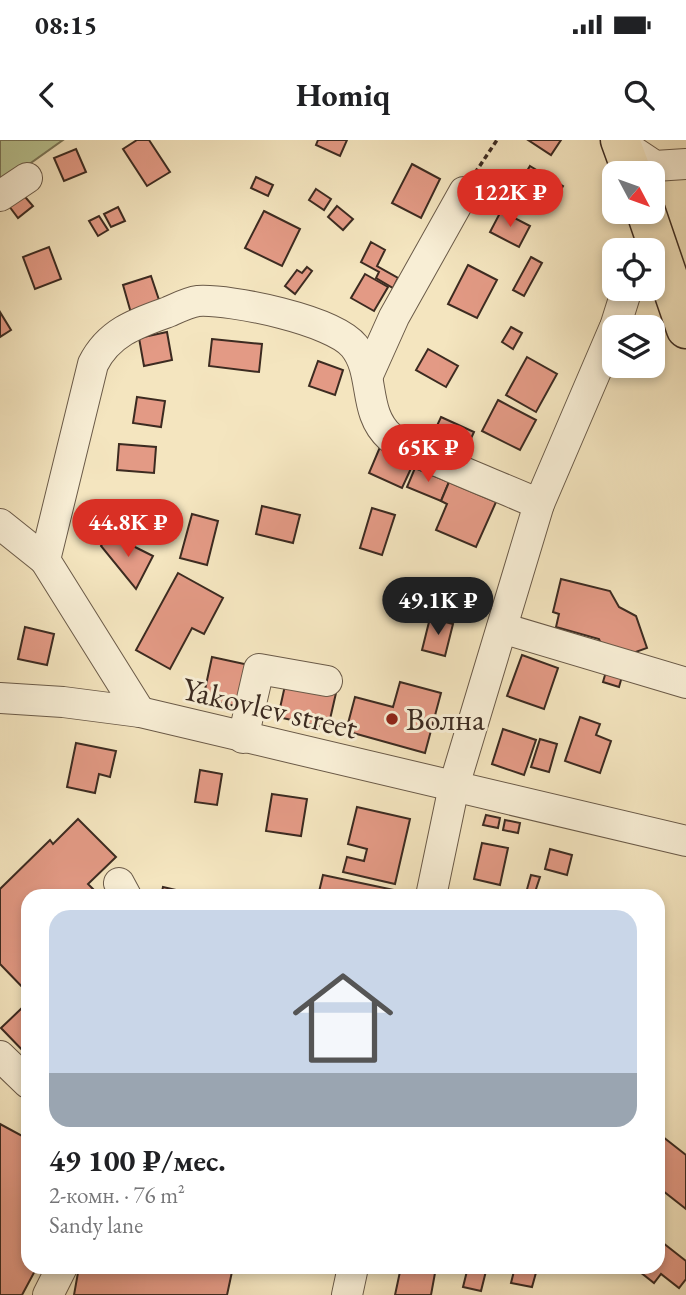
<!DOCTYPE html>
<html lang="ru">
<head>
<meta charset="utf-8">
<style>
	body { margin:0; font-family:"EB Garamond",serif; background:#f2f2f2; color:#202124; height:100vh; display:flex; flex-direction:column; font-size:26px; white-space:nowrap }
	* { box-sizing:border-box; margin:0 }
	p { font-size:23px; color:#757577 }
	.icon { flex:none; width:38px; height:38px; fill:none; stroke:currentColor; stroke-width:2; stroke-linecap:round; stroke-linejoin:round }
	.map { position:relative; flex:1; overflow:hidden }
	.side { position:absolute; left:21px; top:749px; width:644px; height:385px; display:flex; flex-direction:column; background:#fff; border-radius:21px; box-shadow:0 4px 10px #0003 }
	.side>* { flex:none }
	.needle { width:46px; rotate:131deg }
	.fabs { position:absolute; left:602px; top:21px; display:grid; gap:14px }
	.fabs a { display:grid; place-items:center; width:63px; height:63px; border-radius:14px; background:#fff; box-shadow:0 4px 10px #0003; font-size:35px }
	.price { position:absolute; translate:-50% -60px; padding:0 16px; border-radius:24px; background:#d93025; color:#fff; font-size:23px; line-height:46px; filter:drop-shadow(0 2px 4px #0008) }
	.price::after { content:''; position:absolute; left:50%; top:42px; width:21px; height:16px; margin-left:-10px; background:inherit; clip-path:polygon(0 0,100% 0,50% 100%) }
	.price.on { background:#222; color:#fff }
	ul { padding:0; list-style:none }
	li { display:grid; align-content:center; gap:14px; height:371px; padding:0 28px }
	li span { display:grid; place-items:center; height:217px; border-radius:21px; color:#555 }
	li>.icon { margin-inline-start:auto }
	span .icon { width:126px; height:126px; fill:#fffc; stroke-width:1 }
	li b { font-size:30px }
	.status { display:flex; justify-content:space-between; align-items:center; height:49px; padding:0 35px; background:#fff; direction:ltr }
	.status svg { height:19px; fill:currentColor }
	header { display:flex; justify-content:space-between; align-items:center; height:91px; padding:0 28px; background:#fff; font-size:32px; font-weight:700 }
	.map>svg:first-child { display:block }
	.green { fill:#bac593; stroke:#7b785a; stroke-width:2 }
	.building { fill:#e39a85; stroke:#3c2b21; stroke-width:2 }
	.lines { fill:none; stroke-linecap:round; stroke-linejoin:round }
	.minor-casing { stroke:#6a5a48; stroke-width:32 }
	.major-casing { stroke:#3c2b21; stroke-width:41 }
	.path { stroke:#3c2b21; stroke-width:3.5; stroke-dasharray:5 3.5; stroke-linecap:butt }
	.minor { stroke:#f8eed5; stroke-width:30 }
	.major { stroke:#f4e5bf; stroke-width:38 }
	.poi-dot { fill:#8f2418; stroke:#f8eed5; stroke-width:2.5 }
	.labels { text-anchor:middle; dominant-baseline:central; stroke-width:6; stroke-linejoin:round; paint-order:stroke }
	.street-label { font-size:32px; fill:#3c2b21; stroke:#f8eed5 }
	.poi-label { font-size:32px; fill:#3c2b21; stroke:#f8eed5; text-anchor:start }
</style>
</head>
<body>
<div class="status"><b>08:15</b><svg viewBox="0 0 49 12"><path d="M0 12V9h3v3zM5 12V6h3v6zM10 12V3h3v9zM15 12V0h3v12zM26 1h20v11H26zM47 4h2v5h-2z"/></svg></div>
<header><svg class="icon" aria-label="back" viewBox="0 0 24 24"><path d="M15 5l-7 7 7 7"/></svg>Homiq<svg class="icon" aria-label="search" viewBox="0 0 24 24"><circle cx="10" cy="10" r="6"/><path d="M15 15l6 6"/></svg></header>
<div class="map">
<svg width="686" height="1155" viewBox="0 0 686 1155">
	<rect width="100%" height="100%" fill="#f4e5bf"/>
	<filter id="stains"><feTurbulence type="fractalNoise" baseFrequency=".00286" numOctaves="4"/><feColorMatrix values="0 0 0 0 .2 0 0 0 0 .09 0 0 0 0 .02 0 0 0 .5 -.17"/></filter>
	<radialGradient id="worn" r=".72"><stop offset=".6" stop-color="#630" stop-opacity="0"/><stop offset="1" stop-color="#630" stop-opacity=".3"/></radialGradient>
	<polygon class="green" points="0,0 63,0 0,45"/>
	<g class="building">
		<polygon points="137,0 149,0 170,32 147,46 123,9"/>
		<polygon points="318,0 347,0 340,16 316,5"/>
		<polygon points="528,0 561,0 551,15"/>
		<polygon points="76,9 86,32 64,41 54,18"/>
		<polygon points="412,24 440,39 421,78 392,63"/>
		<polygon points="530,26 563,46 554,61 521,41"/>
		<polygon points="256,37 273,45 268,56 251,48"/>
		<polygon points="316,49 331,59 324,70 309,60"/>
		<polygon points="20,51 33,66 18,78 6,62"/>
		<polygon points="337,66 353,79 343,90 328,77"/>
		<polygon points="118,67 125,81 111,87 104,74"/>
		<polygon points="264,71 300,89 282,126 245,108"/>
		<polygon points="501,71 530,86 519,107 490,92"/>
		<polygon points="99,76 108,90 98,96 89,81"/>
		<polygon points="371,102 385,110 377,126 398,138 393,148 376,138 379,132 361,122"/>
		<polygon points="49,107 61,139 35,149 23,117"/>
		<polygon points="531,117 542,123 524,156 513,150"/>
		<polygon points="468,125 497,140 477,178 448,164"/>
		<polygon points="307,127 312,131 295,154 285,146 297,130 302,133"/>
		<polygon points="365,134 388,147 374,171 351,158"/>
		<polygon points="151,136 160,163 131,173 123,145"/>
		<polygon points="0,172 11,190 0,197"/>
		<polygon points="511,187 522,193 513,209 502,202"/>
		<polygon points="167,192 172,220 144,226 139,198"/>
		<polygon points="212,199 262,204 259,232 209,226"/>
		<polygon points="428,209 458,226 446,247 416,230"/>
		<polygon points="527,217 557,234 536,272 506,255"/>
		<polygon points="318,221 343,230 335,255 309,246"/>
		<polygon points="137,257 165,261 161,287 133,283"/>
		<polygon points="498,260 536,280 520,310 482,291"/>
		<polygon points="441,277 474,292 462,318 429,303"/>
		<polygon points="119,304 156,307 154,333 117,330"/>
		<polygon points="380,307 414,322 402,348 369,333"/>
		<polygon points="415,328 449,342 441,361 407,347"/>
		<polygon points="449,342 496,362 476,407 436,390 447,364 441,361"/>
		<polygon points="262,366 300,375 293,403 256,394"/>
		<polygon points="372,368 395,375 382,415 360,408"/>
		<polygon points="192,374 218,381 207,425 180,418"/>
		<polygon points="109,394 153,416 136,449 101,406"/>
		<polygon points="178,433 223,458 204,494 192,488 170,529 136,510"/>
		<polygon points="561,439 610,451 619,467 636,476 647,508 619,518 605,513 599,499 556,487 559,474 553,472"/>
		<polygon points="430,478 453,484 445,516 422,510"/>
		<polygon points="25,487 54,494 47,525 18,519"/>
		<polygon points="522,515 558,528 544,569 507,556"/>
		<polygon points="212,517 249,525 240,567 203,559"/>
		<polygon points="607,528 623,533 619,547 603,542"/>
		<polygon points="286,541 336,553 328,588 278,577"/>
		<polygon points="400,542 441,553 425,613 346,591 355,557 393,567"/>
		<polygon points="580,577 600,584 596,595 611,601 600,633 565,621"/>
		<polygon points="503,589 536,600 524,635 492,624"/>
		<polygon points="540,599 557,604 549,632 531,627"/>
		<polygon points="76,603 116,611 110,637 99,634 95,653 67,647"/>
		<polygon points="200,630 222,634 217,665 195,662"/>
		<polygon points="272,654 307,659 301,696 266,691"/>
		<polygon points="357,667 410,679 395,744 343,732 347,717 364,721 367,709 348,704"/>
		<polygon points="486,675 500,678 498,688 483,685"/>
		<polygon points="78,679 116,717 88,744 100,756 28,756 28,853 0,824 0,749 50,700 53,704"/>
		<polygon points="505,680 520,683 518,693 503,690"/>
		<polygon points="482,703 508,708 500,745 474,739"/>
		<polygon points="550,709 572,715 567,735 545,729"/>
		<polygon points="323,735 394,750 392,756 318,756"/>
		<polygon points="531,735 540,737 534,755 526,753"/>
		<polygon points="163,747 202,756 161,756"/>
		<polygon points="23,867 28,872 28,916 1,888"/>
		<polygon points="0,984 28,999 28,1127 37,1127 22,1155 0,1155"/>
		<polygon points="658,993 686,1015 686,1069 658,1047"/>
		<polygon points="658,1099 686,1121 686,1139 679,1148 661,1134 654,1143 635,1128 658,1127"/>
		<polygon points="79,1127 233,1127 227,1155 74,1155"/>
		<polygon points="401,1127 435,1133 431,1155 395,1155"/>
		<polygon points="468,1127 487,1127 481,1151 463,1147"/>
		<polygon points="515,1127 537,1129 532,1147 511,1143"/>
	</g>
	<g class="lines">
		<g class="minor-casing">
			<g id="minor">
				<polyline points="622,4 655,26 686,24"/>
				<polyline points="0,56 27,38"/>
				<polyline points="615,187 627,149"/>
				<polyline points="368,235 394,177 464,52"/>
				<polyline points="0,384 45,420"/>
				<polyline points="502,488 686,543"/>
				<polyline points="0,558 63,562 140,572 686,701"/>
				<path d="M140,572L45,420L93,224C109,192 137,183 168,172C177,168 189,162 198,161C231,159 333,180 354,206C376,233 362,272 390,297C404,309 425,315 442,323C474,337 507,350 539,364"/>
				<polyline points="243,598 259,529 327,541"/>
				<polyline points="119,743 126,756"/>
				<polyline points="431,756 454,646 539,364 614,189"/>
				<polyline points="0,916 28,943"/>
				<polyline points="48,1155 62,1127"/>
				<polyline points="347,1155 353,1127"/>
			</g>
		</g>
		<g class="major-casing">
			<g id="major">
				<polyline points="620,0 632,33"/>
				<polyline points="646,72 686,189"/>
			</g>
		</g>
		<polyline class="path" points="475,33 497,0"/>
		<use href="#minor" class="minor"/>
		<use href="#major" class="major"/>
	</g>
	<circle class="poi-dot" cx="392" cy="579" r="7"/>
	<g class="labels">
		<g class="street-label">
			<text transform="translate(270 568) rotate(13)">Yakovlev street</text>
		</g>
		<g class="poi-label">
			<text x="406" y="579">Волна</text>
		</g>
	</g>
	<rect width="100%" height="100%" filter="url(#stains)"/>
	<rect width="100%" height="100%" fill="url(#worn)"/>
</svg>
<div class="fabs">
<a><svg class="needle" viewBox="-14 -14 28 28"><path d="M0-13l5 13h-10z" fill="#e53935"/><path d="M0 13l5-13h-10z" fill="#757577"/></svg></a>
<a><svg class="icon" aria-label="locate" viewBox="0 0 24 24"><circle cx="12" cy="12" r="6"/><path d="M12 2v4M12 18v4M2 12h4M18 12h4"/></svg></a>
<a><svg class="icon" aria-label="layers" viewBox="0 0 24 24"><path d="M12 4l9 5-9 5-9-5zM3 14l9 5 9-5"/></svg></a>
</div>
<b class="price" style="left:510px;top:89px">122K ₽</b>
<b class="price" style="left:428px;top:344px">65K ₽</b>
<b class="price" style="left:128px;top:419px">44.8K ₽</b>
<b class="price on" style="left:438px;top:497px">49.1K ₽</b>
<section class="side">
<ul>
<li><span style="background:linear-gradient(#c9d6e8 75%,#9aa5b1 0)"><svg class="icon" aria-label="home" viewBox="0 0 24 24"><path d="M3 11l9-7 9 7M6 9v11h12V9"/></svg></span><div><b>49 100 ₽/мес.</b><p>2-комн. · 76 m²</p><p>Sandy lane</p></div></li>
</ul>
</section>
</div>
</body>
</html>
